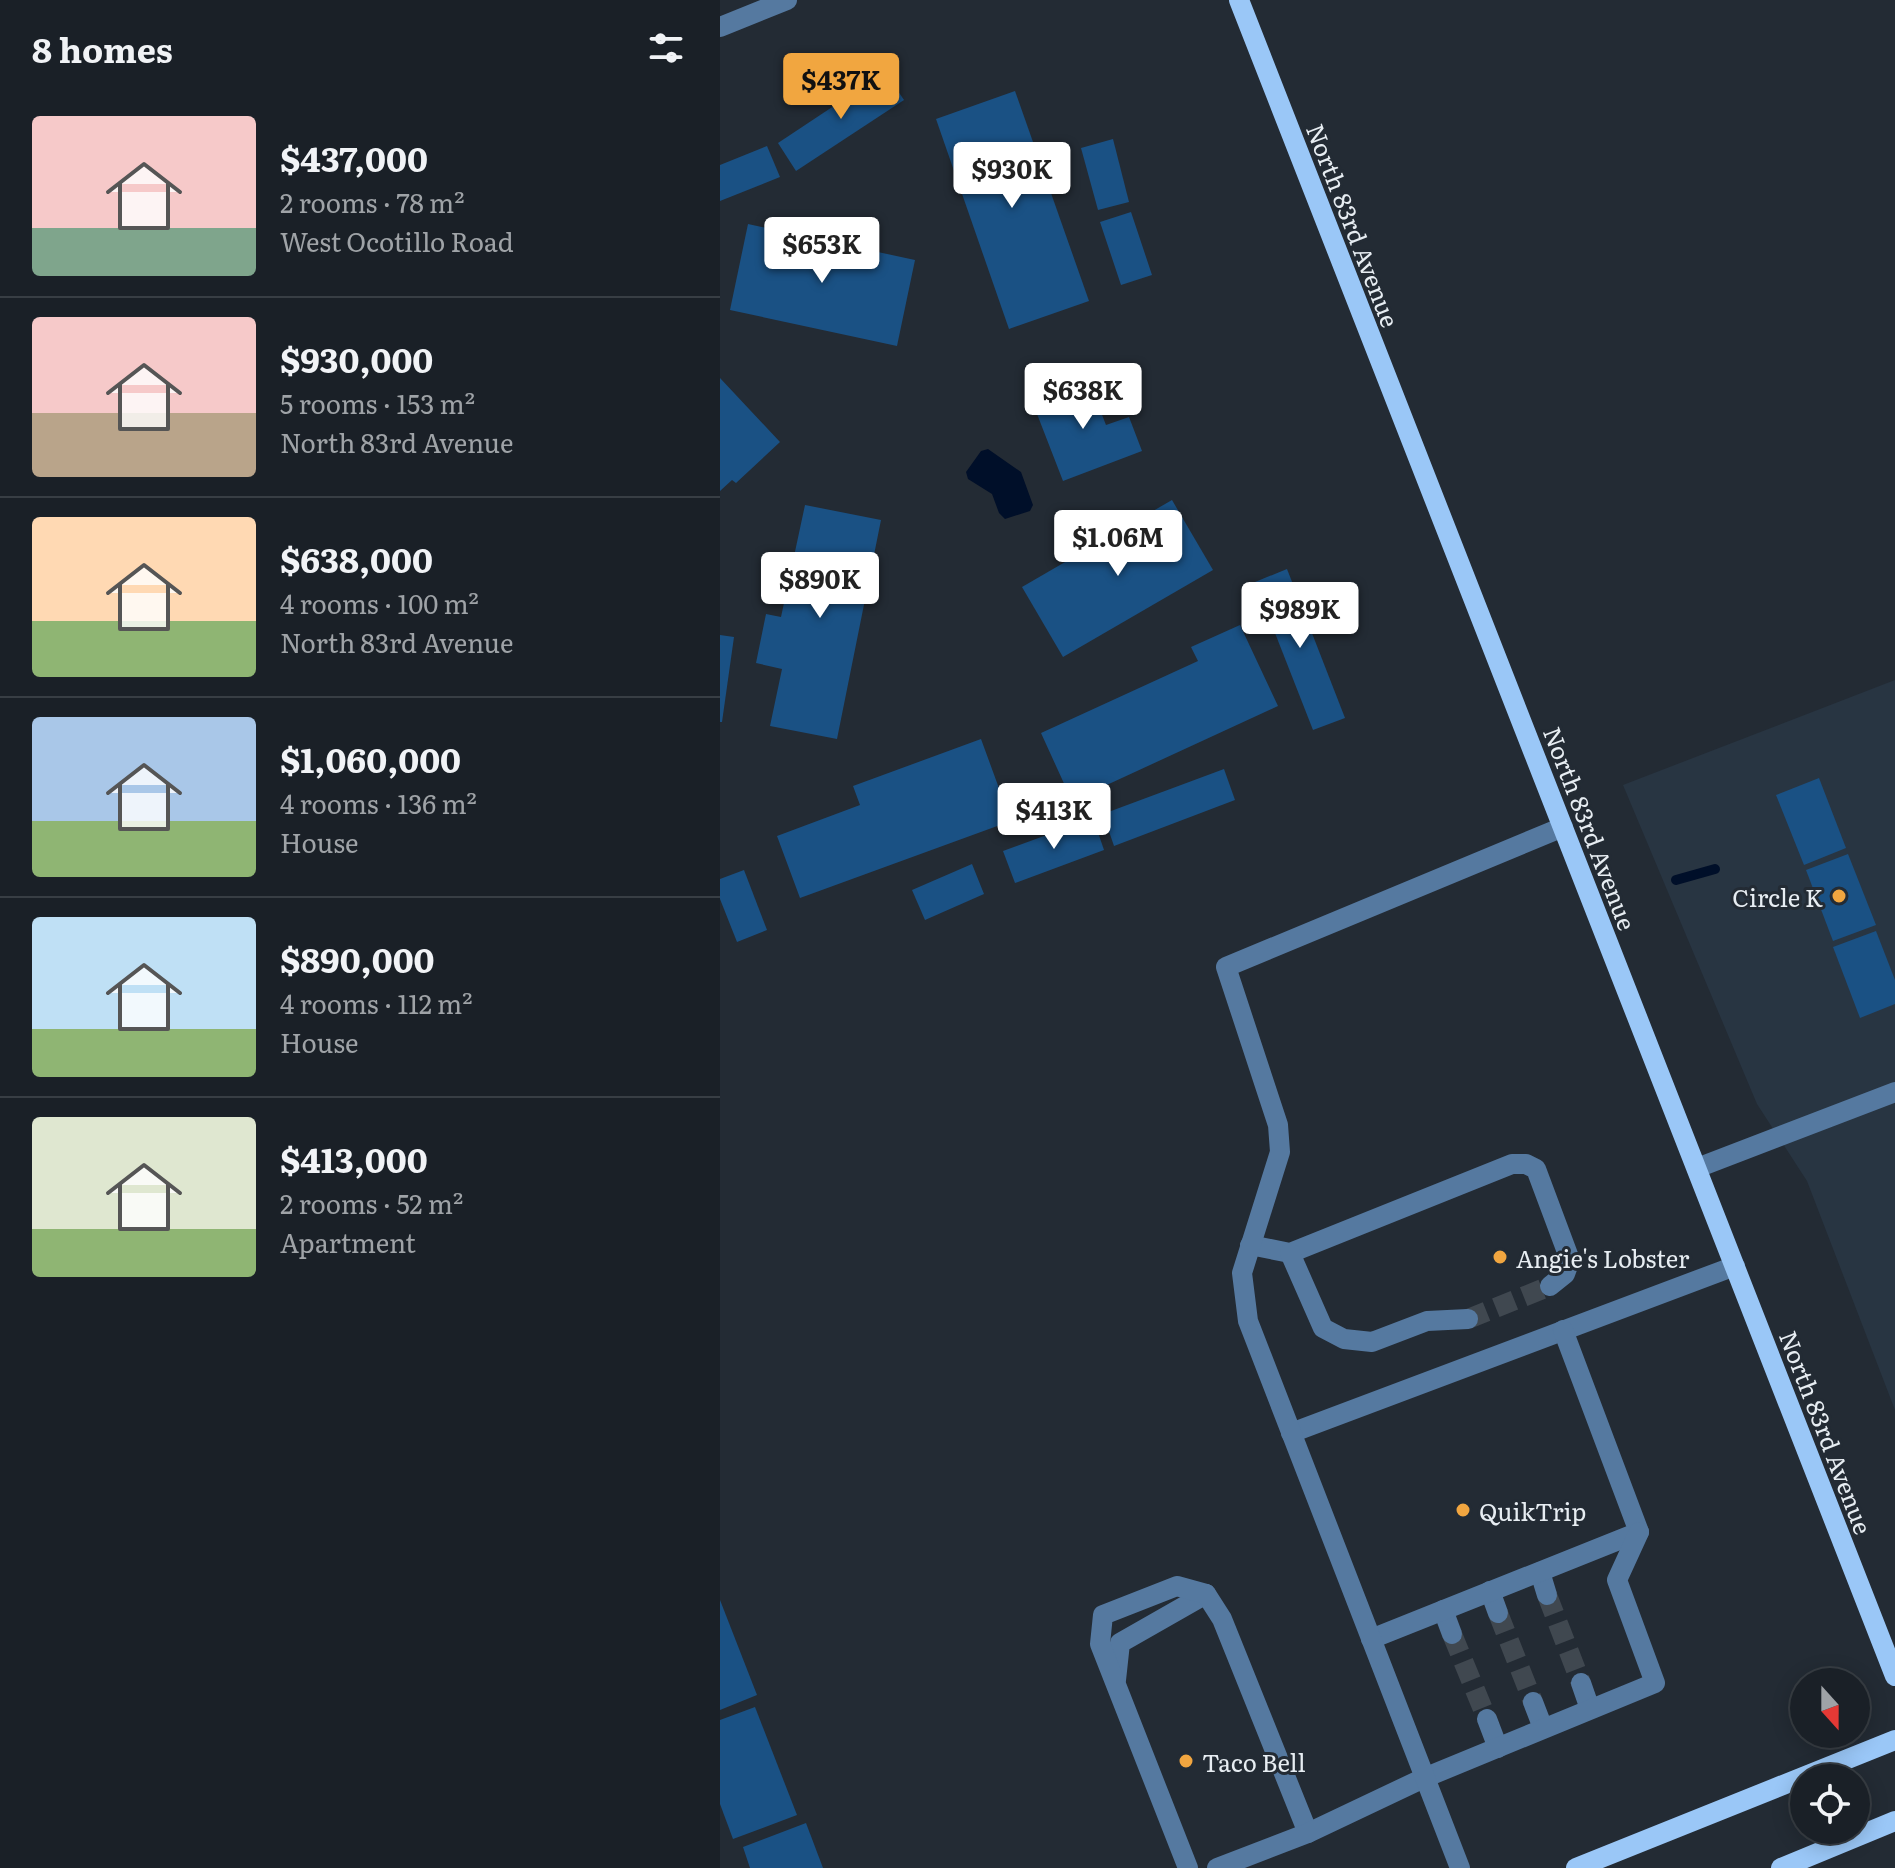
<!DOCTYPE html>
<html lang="en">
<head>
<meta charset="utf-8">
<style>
	body { margin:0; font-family:Literata,serif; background:#23282f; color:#f1f3f6; height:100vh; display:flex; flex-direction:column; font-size:30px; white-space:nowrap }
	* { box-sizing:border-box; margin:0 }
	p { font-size:26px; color:#9fa3a7 }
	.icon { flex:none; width:44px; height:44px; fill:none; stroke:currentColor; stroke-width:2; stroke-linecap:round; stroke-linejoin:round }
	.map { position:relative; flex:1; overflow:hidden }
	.side { display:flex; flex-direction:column; background:#1a2027; width:720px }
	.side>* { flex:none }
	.needle { width:52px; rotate:159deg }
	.fabs { position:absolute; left:1070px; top:1668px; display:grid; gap:16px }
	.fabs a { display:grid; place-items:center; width:80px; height:80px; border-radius:50%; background:#1a2027; box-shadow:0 4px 20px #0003,0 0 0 2px #383e44; font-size:40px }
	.price { position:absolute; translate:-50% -68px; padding:0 18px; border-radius:8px; background:#fff; color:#222; font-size:26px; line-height:52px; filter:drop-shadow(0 2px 4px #0008) }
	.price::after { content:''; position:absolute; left:50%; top:48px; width:24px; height:18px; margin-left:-12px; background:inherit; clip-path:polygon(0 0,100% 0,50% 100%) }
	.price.current { background:#f1a640; color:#111 }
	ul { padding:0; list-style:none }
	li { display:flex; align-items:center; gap:24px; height:200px; padding:0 32px }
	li+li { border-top:2px solid #383e44 }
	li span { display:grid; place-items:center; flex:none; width:224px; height:160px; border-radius:8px; color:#555 }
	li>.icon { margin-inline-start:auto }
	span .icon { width:96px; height:96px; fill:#fffc; stroke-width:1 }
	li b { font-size:34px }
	h2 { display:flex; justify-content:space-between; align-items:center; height:96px; padding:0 32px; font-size:34px }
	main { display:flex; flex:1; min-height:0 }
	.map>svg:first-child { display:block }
	.built { fill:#283542 }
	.water { fill:#000f29 }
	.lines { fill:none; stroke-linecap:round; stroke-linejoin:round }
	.stream { stroke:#000f29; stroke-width:10 }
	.building { fill:#1a5184 }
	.minor-tunnel { stroke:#404850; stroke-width:20; stroke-dasharray:20 10; stroke-linecap:butt }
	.minor { stroke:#5579a0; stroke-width:20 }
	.major { stroke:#9ac7f7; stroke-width:20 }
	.poi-dot { fill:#f1a640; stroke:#232b34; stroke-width:3 }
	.labels { text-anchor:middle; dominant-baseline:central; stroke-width:6; stroke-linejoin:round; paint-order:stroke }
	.street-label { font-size:24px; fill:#e7edf2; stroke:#232b34 }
	.poi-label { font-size:24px; fill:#e7edf2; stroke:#232b34; text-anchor:start }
</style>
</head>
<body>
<main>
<section class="side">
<h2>8 homes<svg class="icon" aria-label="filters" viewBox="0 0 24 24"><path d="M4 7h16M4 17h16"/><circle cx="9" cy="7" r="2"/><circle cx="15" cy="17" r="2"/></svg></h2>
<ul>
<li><span style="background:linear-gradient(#f6c9c9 70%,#7fa58c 0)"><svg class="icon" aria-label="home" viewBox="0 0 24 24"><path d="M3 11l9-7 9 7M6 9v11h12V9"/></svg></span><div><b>$437,000</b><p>2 rooms · 78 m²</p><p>West Ocotillo Road</p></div></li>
<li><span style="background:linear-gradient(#f6c9c9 60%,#b9a48a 0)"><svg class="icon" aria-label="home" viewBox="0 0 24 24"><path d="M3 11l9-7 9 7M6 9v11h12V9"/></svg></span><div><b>$930,000</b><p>5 rooms · 153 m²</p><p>North 83rd Avenue</p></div></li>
<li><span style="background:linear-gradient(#ffd9b3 65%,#8fb573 0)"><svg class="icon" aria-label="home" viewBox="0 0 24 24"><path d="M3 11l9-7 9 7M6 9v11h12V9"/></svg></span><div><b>$638,000</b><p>4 rooms · 100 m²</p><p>North 83rd Avenue</p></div></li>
<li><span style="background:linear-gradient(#a9c7e8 65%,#8fb573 0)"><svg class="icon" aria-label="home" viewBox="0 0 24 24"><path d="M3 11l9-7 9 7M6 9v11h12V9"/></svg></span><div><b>$1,060,000</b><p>4 rooms · 136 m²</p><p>House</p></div></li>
<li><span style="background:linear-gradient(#bfe0f5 70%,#8fb573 0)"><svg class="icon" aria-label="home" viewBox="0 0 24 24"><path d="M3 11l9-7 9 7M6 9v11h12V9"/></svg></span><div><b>$890,000</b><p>4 rooms · 112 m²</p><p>House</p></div></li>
<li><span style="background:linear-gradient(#dfe7d0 70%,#8fb573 0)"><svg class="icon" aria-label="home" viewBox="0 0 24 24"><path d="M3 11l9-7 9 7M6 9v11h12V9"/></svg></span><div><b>$413,000</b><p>2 rooms · 52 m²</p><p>Apartment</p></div></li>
</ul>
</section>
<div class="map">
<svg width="1175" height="1868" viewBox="0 0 1175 1868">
	<rect width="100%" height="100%" fill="#232b34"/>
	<polygon class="built" points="1175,680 1175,1410 1087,1181 1037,1104 903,785"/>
	<polygon class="water" points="268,449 301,472 313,505 310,511 285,519 279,513 272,494 248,479 246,472 261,451"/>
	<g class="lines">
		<polyline class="stream" points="956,880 995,869"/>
	</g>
	<g class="building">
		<polygon points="165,72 184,100 76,171 58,143"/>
		<polygon points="295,91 369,301 289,329 216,119"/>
		<polygon points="393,139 409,202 378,210 361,148"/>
		<polygon points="47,146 60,177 0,201 0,165"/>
		<polygon points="411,212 432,275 401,285 380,222"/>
		<polygon points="28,224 195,260 177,346 10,310"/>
		<polygon points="0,378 60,442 16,483 12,480 0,491"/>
		<polygon points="368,379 386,425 409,417 422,451 343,481 312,401"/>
		<polygon points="452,500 493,570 343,657 302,587"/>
		<polygon points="85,505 161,520 117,739 50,726 62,669 36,663 46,614 61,617"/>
		<polygon points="567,569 625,718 593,730 535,582"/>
		<polygon points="520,625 558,706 352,801 321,733 478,661 471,647"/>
		<polygon points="0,635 14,637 2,722 0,722"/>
		<polygon points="261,739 291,821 80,898 57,836 140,805 133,786"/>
		<polygon points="504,769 515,800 394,846 383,814"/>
		<polygon points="1099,778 1126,848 1084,865 1056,795"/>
		<polygon points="373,818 384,850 295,883 283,851"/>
		<polygon points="1128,854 1156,925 1113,941 1086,870"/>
		<polygon points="252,864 264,894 205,920 192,890"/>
		<polygon points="24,870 47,930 17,942 0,899 0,879"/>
		<polygon points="1156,931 1175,980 1175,1004 1140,1018 1113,947"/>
		<polygon points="0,1600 37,1695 0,1710"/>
		<polygon points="35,1707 77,1815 13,1839 0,1804 0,1720"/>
		<polygon points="86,1823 103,1868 30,1868 23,1847"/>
	</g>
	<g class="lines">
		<g class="minor-tunnel">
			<polyline points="748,1319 830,1286"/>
			<polyline points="827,1595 861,1683"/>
			<polyline points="778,1613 813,1702"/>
			<polyline points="732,1634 767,1719"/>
		</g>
		<g class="minor">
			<polyline points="0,27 67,0"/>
			<polyline points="977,1168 1175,1092"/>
			<polyline points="530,1245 570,1253 792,1164 806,1164 816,1169 850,1260 845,1274 830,1286"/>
			<polyline points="570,1253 603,1328 624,1339 652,1342 707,1321 748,1319"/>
			<polyline points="571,1433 1015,1266"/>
			<polyline points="820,1572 827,1595"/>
			<polyline points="770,1591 778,1613"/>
			<polyline points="723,1610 732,1634"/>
			<polyline points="651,1639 919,1532 843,1330"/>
			<polyline points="396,1680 400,1643 486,1594"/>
			<polyline points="861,1683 870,1709"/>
			<polyline points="813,1702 823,1728"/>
			<polyline points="767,1719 778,1748"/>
			<polyline points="468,1868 380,1644 383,1615 457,1586 486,1594 502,1619 588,1833"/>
			<polyline points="497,1868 588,1833 704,1778 935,1683 897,1580 919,1532"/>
			<polyline points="740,1868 528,1321 522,1273 560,1152 558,1125 506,967 843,827"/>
		</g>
		<g class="major">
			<polyline points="519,0 1175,1676"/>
			<polyline points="856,1868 1175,1740"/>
			<polyline points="1061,1868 1175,1821"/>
		</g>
	</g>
	<g class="poi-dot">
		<circle cx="1119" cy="896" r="8"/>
		<circle cx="780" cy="1257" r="8"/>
		<circle cx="743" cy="1510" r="8"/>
		<circle cx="466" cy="1761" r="8"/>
	</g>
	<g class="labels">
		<g class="street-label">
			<text transform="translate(634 225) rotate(69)">North 83rd Avenue</text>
			<text transform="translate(871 828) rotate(69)">North 83rd Avenue</text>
			<text transform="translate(1107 1432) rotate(69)">North 83rd Avenue</text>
		</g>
		<g class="poi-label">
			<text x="1103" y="896" text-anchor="end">Circle K</text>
			<text x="796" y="1257">Angie's Lobster</text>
			<text x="759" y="1510">QuikTrip</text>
			<text x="482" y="1761">Taco Bell</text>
		</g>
	</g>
</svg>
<div class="fabs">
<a><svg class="needle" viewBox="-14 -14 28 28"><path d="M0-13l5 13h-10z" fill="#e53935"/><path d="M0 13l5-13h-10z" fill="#9fa3a7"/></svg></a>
<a><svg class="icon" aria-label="locate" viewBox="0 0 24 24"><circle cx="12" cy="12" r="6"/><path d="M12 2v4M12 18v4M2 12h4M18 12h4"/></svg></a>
</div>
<b class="price current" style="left:121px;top:121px">$437K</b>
<b class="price" style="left:292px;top:210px">$930K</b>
<b class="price" style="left:102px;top:285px">$653K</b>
<b class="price" style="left:363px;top:431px">$638K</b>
<b class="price" style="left:398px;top:578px">$1.06M</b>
<b class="price" style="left:100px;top:620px">$890K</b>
<b class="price" style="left:580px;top:650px">$989K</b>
<b class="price" style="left:334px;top:851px">$413K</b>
</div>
</main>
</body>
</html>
